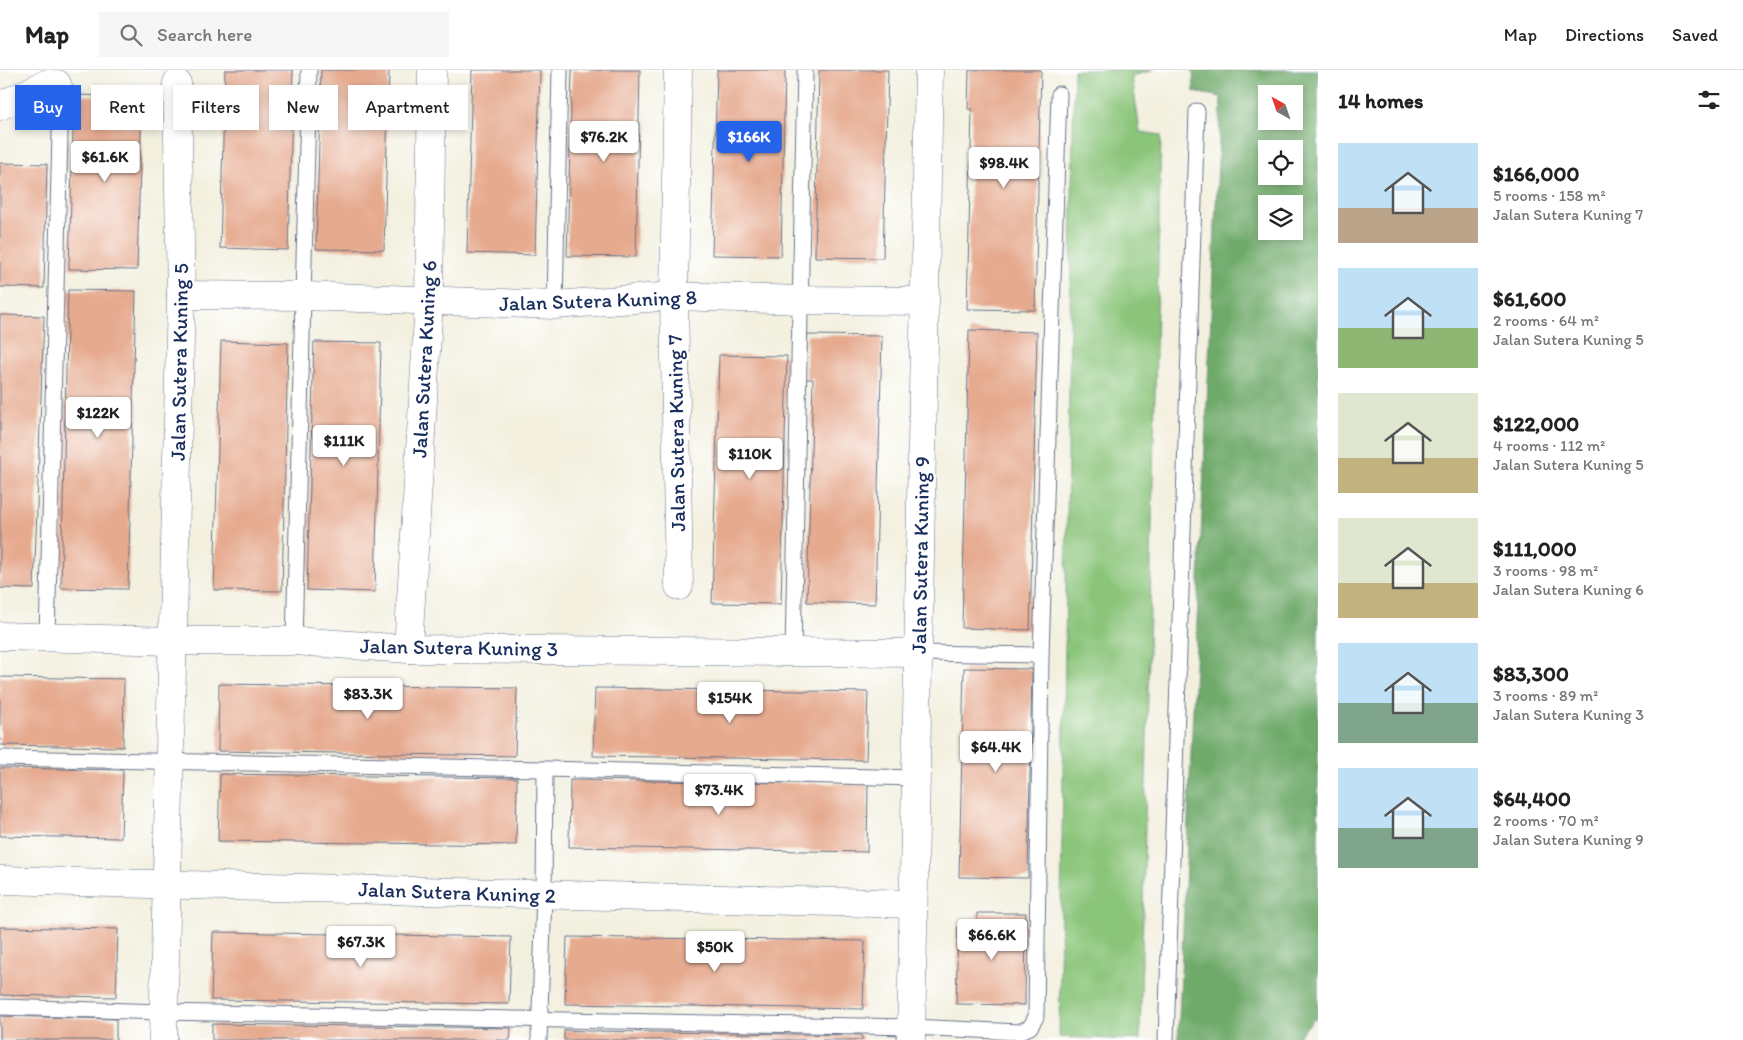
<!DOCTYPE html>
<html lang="en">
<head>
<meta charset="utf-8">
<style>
	body { margin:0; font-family:Itim,sans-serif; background:#f6f6f6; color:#222; height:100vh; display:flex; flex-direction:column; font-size:19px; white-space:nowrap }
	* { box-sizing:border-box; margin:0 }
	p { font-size:16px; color:#767676 }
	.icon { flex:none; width:28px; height:28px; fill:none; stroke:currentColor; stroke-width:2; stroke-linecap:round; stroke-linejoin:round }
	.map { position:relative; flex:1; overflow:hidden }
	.details { display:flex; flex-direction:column; background:#fff; width:425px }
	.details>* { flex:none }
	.banner { position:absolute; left:15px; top:15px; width:475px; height:45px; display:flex; gap:10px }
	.needle { width:32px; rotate:320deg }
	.fabs { position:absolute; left:1258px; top:15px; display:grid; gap:10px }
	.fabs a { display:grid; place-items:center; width:45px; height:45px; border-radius:0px; background:#fff; box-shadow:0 2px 8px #0003; font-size:25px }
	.price { position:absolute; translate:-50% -42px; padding:0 11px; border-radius:5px; background:#fff; color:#222; font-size:16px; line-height:32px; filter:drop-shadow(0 1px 2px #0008) }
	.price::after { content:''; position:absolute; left:50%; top:30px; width:15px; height:11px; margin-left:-8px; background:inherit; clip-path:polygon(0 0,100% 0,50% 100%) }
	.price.on { background:#2563eb; color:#fff }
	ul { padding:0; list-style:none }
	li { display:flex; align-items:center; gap:15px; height:125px; padding:0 20px }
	li span { display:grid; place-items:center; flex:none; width:140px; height:100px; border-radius:0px; color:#555 }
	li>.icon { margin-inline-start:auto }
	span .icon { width:60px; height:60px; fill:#fffc; stroke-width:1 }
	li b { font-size:21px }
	h2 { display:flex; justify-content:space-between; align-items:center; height:60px; padding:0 20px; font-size:21px }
	.chip { padding:0 18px; border-radius:0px; background:#fff; box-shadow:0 2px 8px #0003; font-size:18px; line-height:45px }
	.chip.on { background:#2563eb; color:#fff }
	header { display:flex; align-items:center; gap:30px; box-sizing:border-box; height:70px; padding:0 25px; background:#fff; border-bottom:1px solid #e0e0e0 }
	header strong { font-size:24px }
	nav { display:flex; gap:28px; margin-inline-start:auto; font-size:18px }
	.search { width:350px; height:45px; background:#f6f6f6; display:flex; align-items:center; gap:12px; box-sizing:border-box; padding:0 18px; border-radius:0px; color:#767676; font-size:19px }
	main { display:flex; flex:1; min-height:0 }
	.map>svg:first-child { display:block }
	.green { fill:#8bc57a; stroke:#537a6c }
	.forest { fill:#70aa6a; stroke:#466c64; fill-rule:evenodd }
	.building { fill:#e6aa8f }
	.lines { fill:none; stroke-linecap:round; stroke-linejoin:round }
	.lane-casing { stroke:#67738b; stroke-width:17 }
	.street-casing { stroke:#67738b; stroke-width:29 }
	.lane { stroke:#fff; stroke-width:15 }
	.street { stroke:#fff; stroke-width:28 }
	.labels { text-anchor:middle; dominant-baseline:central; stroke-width:5; stroke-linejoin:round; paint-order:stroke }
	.street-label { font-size:21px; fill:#1b2f5e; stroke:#fff }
</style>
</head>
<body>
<header>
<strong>Map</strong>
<div class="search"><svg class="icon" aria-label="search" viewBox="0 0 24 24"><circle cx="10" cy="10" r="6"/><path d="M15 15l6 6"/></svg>Search here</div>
<nav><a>Map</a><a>Directions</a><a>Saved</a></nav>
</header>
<main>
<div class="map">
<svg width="1318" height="970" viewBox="0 0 1318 970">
	<rect width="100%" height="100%" fill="#fff"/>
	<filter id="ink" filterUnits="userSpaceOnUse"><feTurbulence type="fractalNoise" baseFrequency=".02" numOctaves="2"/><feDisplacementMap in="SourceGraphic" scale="10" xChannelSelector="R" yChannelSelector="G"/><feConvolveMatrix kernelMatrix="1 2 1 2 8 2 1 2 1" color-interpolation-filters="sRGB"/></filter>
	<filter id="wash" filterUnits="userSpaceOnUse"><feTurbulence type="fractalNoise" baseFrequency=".0096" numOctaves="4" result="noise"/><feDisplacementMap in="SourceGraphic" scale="20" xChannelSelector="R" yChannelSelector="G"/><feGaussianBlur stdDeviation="1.12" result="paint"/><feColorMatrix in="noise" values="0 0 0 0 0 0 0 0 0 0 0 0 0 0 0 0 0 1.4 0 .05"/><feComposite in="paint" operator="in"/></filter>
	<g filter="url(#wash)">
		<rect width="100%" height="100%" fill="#f3f0df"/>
		<polygon class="green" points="1074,0 1154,0 1132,6 1140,62 1161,65 1140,970 1059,967"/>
		<path class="forest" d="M1193,0H1318V949H1314L1295,970H1178L1221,27L1194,22ZM1266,24H1294V51H1266ZM1266,79H1294V106H1266ZM1266,134H1294V161H1266Z"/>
		<g id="blocks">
			<g class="building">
				<polygon points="225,0 293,0 288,180 220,178"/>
				<polygon points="321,0 389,0 384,180 316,179"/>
				<polygon points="472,0 540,0 535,185 467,183"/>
				<polygon points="572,0 640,0 636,187 567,186"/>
				<polygon points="717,0 785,0 781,186 712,185"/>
				<polygon points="819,0 888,0 883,188 815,187"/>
				<polygon points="969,0 1041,0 1035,240 967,239 972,39 968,39"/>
				<polygon points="74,25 142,27 137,200 69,199"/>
				<polygon points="0,93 47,94 44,218 0,217"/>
				<polygon points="68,220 136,221 128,519 61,518"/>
				<polygon points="0,245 44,246 34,519 0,518"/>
				<polygon points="969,260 1037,262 1030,560 962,558"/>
				<polygon points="807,265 882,266 875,534 807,532 813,309 806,309"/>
				<polygon points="221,271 288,273 282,521 214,520"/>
				<polygon points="314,272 381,273 375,522 307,520"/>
				<polygon points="719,285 787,286 781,534 712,533"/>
				<polygon points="964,598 1032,599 1028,808 959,807"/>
				<polygon points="0,607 124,609 123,677 0,675"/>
				<polygon points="219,614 517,618 515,686 218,681"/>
				<polygon points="595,618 868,622 866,690 593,686"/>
				<polygon points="0,698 123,700 121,768 0,766"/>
				<polygon points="220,704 517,708 516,775 218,771"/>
				<polygon points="570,710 868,714 867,782 569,777"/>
				<polygon points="977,843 1026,843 1025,935 956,934 958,857 977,858"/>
				<polygon points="0,857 118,859 116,927 0,925"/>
				<polygon points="213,862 511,867 509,934 211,930"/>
				<polygon points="567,867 865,871 863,939 565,934"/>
				<polygon points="0,946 116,949 116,970 0,970"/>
				<polygon points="212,954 511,958 510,970 212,970"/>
				<polygon points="564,960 589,961 862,965 862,970 564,970"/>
			</g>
		</g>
	</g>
	<g filter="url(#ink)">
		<use href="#blocks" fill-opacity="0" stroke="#67738b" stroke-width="1"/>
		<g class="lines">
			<g class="lane-casing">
				<g id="lane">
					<polyline points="555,235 560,0"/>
					<polyline points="47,568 61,25"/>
					<polyline points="294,571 309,0"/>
					<polyline points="793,582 805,0"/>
					<polyline points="918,583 1041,585"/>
					<polyline points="0,688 545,699 916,708"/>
					<polyline points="0,937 163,942 911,957 1019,962 1030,957 1036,947 1041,585 1059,24"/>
					<polyline points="539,970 544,825 545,699"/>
					<polyline points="1166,970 1197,41"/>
				</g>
			</g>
			<g class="street-casing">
				<g id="street">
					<polyline points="678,0 674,226 679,516"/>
					<polyline points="0,36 48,13 57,14 61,25"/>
					<polyline points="181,225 303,226 555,235 674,226 801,230 925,231"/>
					<polyline points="0,566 172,571 294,571 408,579 918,583"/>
					<polyline points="408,579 429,231 432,0"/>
					<polyline points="0,810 913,834"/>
					<polyline points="163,970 181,225 177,13"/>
					<polyline points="911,970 929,0"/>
				</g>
			</g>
			<use href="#lane" class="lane"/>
			<use href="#street" class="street"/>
		</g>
	</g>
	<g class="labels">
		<g class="street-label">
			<text transform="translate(598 230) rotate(-2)">Jalan Sutera Kuning 8</text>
			<text transform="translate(424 289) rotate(-87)">Jalan Sutera Kuning 6</text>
			<text transform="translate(179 292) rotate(-89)">Jalan Sutera Kuning 5</text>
			<text transform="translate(676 363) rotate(-91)">Jalan Sutera Kuning 7</text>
			<text transform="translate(920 485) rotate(-89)">Jalan Sutera Kuning 9</text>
			<text transform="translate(459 577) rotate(1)">Jalan Sutera Kuning 3</text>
			<text transform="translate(457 822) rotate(2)">Jalan Sutera Kuning 2</text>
		</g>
	</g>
</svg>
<div class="fabs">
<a><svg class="needle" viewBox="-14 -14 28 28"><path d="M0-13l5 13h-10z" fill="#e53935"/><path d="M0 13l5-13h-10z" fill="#767676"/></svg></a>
<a><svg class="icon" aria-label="locate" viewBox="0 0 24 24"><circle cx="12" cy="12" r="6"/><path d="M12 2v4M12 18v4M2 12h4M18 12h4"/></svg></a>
<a><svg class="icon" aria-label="layers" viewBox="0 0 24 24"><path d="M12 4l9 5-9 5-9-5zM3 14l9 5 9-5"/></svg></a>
</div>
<b class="price" style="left:604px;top:93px">$76.2K</b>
<b class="price on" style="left:749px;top:93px">$166K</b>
<b class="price" style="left:105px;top:113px">$61.6K</b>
<b class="price" style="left:1004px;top:119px">$98.4K</b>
<b class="price" style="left:98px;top:369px">$122K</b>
<b class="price" style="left:344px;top:397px">$111K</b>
<b class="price" style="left:750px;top:410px">$110K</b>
<b class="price" style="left:368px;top:650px">$83.3K</b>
<b class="price" style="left:730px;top:654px">$154K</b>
<b class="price" style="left:996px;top:703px">$64.4K</b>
<b class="price" style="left:719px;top:746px">$73.4K</b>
<b class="price" style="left:992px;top:891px">$66.6K</b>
<b class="price" style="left:361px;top:898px">$67.3K</b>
<b class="price" style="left:715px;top:903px">$50K</b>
<div class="banner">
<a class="chip on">Buy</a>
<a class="chip">Rent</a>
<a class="chip">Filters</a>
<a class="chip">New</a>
<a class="chip">Apartment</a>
</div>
</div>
<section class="details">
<h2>14 homes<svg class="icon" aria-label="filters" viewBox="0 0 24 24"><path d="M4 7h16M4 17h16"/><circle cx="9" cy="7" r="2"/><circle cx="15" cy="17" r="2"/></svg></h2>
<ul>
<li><span style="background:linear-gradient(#bfe0f5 65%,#b9a48a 0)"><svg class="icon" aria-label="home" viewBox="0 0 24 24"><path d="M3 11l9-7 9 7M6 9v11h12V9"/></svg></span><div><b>$166,000</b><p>5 rooms · 158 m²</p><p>Jalan Sutera Kuning 7</p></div></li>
<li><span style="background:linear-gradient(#bfe0f5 60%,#8fb573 0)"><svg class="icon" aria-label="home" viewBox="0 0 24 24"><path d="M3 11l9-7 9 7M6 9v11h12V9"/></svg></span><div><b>$61,600</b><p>2 rooms · 64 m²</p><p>Jalan Sutera Kuning 5</p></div></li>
<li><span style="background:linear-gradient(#dfe7d0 65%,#c2b280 0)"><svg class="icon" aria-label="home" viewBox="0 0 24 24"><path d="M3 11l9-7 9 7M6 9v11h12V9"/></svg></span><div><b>$122,000</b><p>4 rooms · 112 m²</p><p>Jalan Sutera Kuning 5</p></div></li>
<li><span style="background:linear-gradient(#dfe7d0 65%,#c2b280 0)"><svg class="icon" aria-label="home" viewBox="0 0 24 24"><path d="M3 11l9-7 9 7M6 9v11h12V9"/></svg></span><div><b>$111,000</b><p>3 rooms · 98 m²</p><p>Jalan Sutera Kuning 6</p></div></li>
<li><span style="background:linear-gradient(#bfe0f5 60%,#7fa58c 0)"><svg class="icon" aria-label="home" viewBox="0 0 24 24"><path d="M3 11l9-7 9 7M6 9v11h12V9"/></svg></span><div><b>$83,300</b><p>3 rooms · 89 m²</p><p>Jalan Sutera Kuning 3</p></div></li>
<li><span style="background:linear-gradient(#bfe0f5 60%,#7fa58c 0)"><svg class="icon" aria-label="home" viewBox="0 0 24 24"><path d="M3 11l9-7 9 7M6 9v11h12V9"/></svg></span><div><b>$64,400</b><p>2 rooms · 70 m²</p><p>Jalan Sutera Kuning 9</p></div></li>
</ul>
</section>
</main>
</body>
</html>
